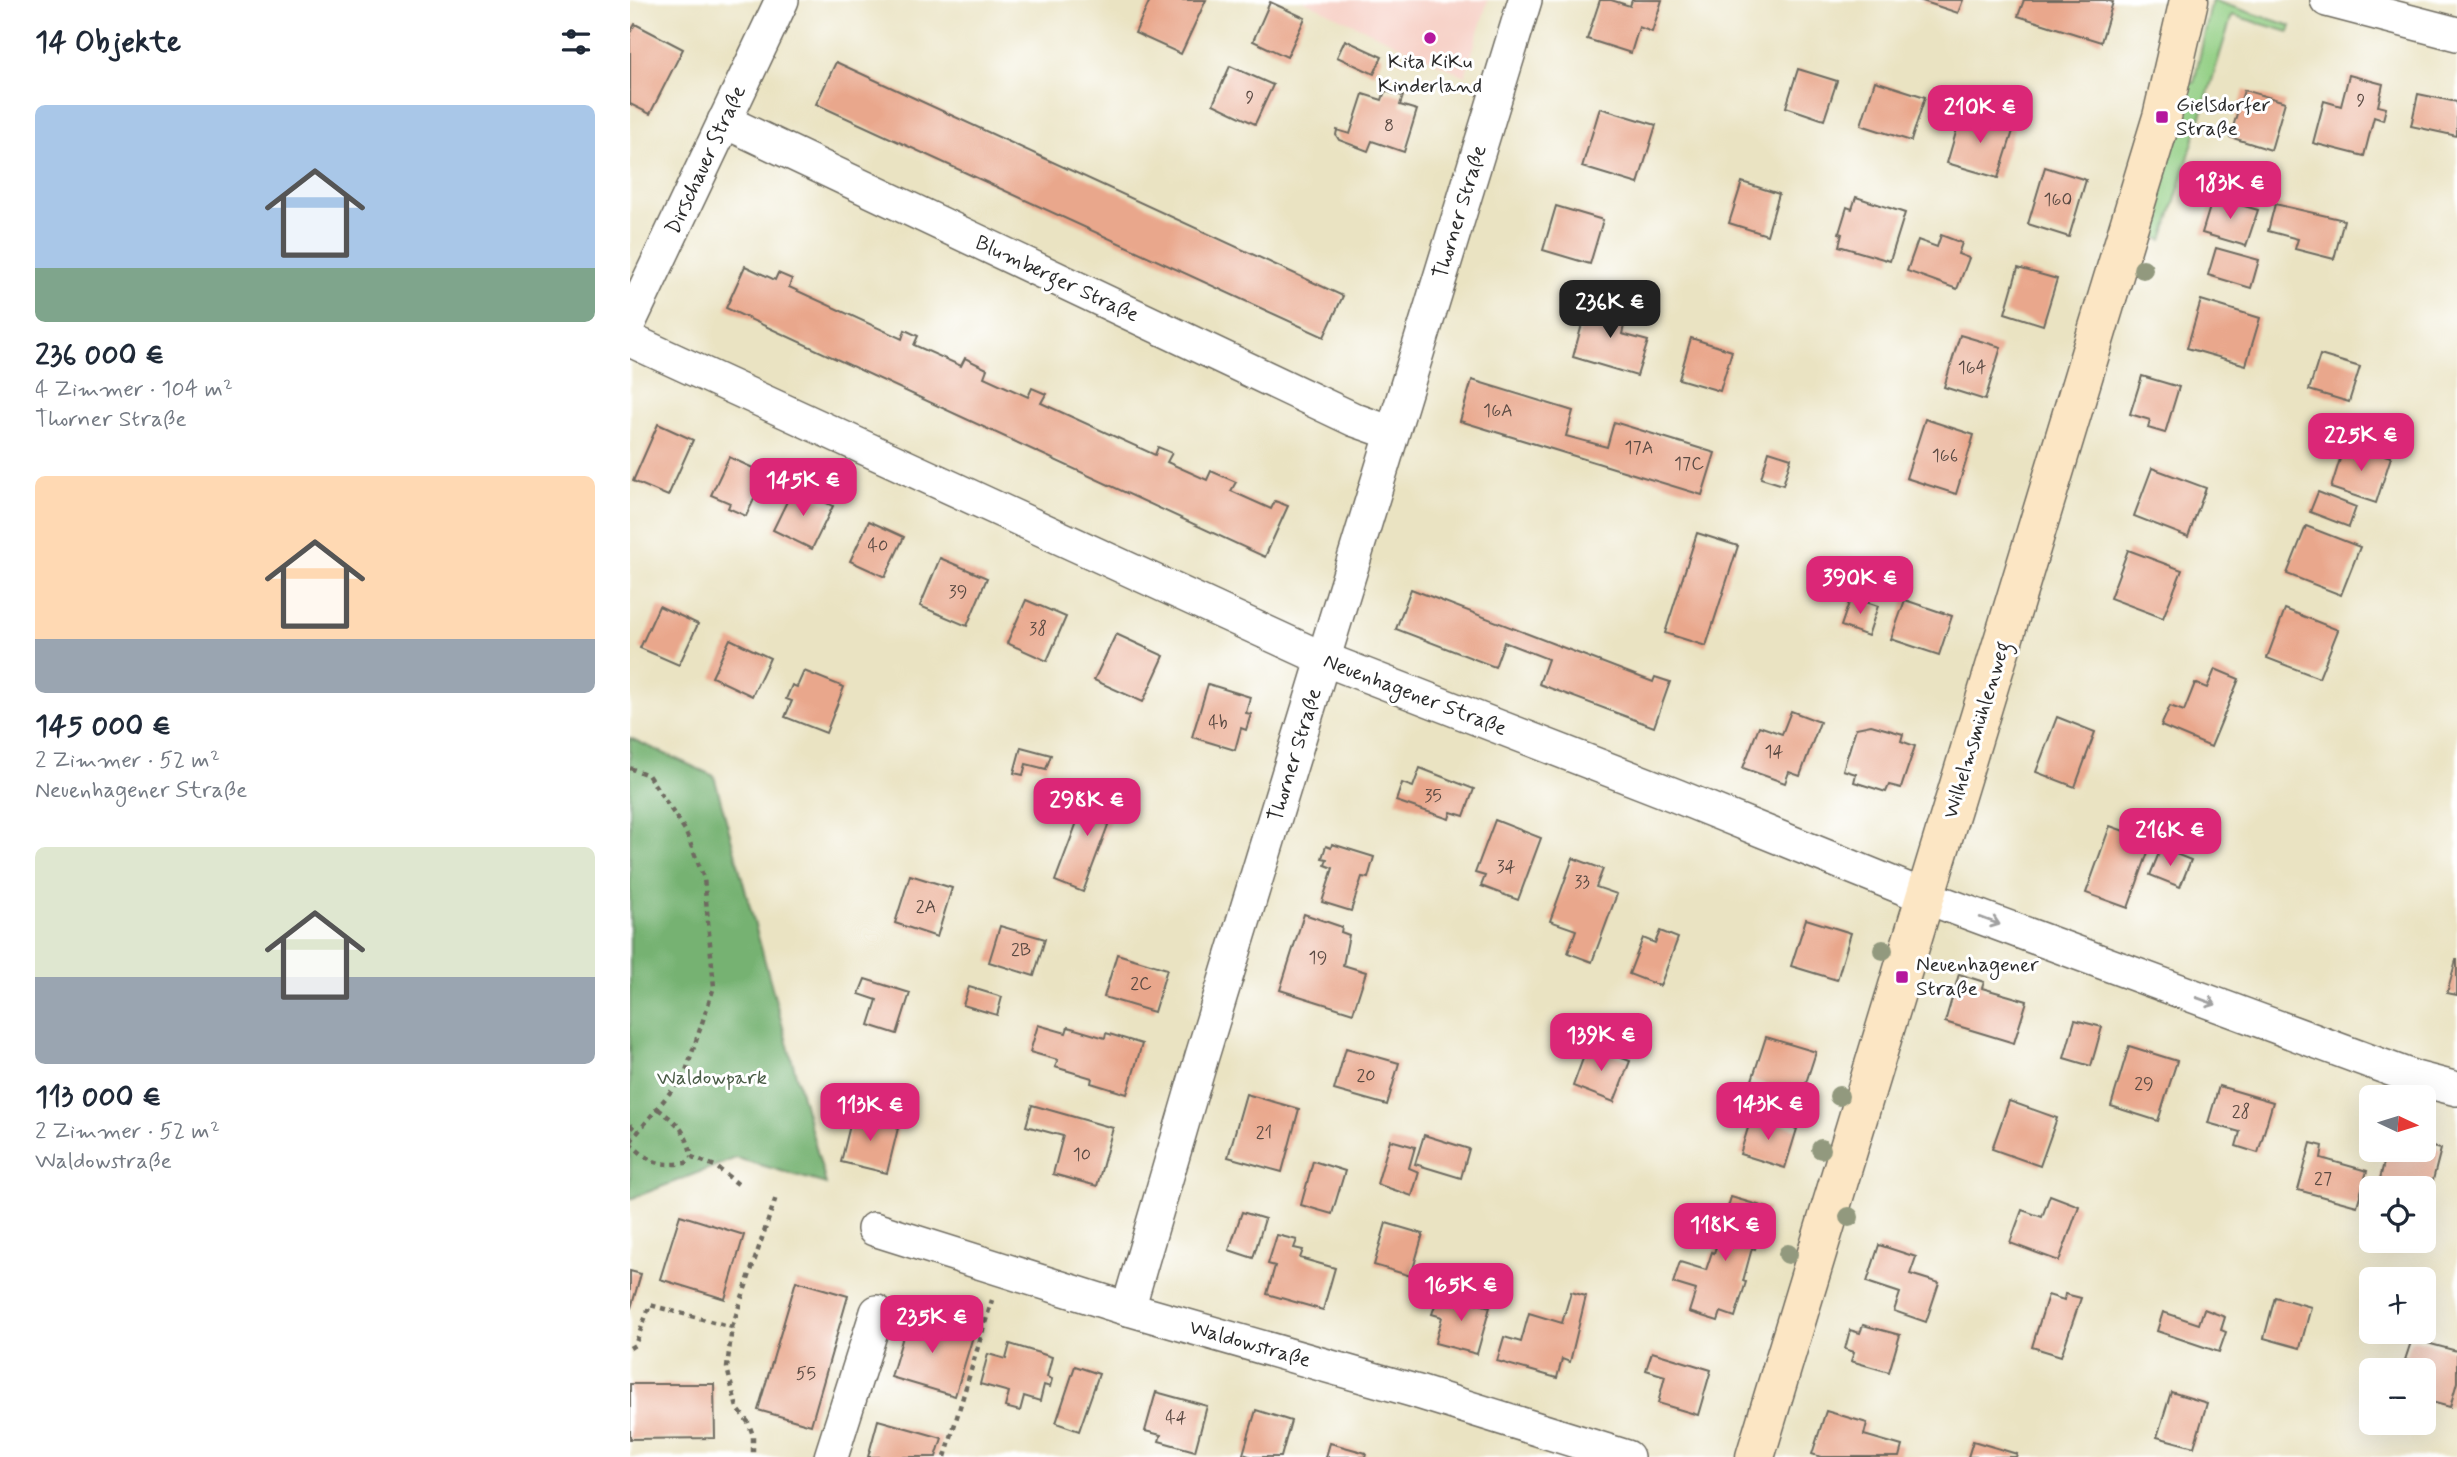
<!DOCTYPE html>
<html lang="de">
<head>
<meta charset="utf-8">
<style>
	body { margin:0; font-family:Mynerve,sans-serif; background:#f6f6f7; color:#1f2937; height:100vh; display:flex; flex-direction:column; font-size:26px; white-space:nowrap }
	* { box-sizing:border-box; margin:0 }
	p { font-size:23px; color:#747a83 }
	.icon { flex:none; width:38px; height:38px; fill:none; stroke:currentColor; stroke-width:2; stroke-linecap:round; stroke-linejoin:round }
	.map { position:relative; flex:1; overflow:hidden }
	.details { display:flex; flex-direction:column; background:#fff; width:630px }
	.details>* { flex:none }
	.needle { width:46px; rotate:94deg }
	.controls { position:absolute; left:1729px; top:1085px; display:grid; gap:14px }
	.controls a { display:grid; place-items:center; width:77px; height:77px; border-radius:10px; background:#fff; box-shadow:0 7px 28px #0002; font-size:35px }
	.price { position:absolute; translate:-50% -60px; padding:0 16px; border-radius:14px; background:#db2777; color:#fff; font-size:23px; line-height:46px; filter:drop-shadow(0 2px 4px #0008) }
	.price::after { content:''; position:absolute; left:50%; top:42px; width:21px; height:16px; margin-left:-10px; background:inherit; clip-path:polygon(0 0,100% 0,50% 100%) }
	.price.current { background:#222; color:#fff }
	ul { padding:0; list-style:none }
	li { display:grid; align-content:center; gap:14px; height:371px; padding:0 35px }
	li span { display:grid; place-items:center; height:217px; border-radius:10px; color:#555 }
	li>.icon { margin-inline-start:auto }
	span .icon { width:126px; height:126px; fill:#fffc; stroke-width:1 }
	li b { font-size:30px }
	h2 { display:flex; justify-content:space-between; align-items:center; height:84px; padding:0 35px; font-size:30px }
	main { display:flex; flex:1; min-height:0 }
	.map>svg:first-child { display:block }
	.built { fill:#f7d1c7 }
	.green { fill:#93cf84; stroke:#5f7d58; stroke-width:2 }
	.forest { fill:#76b272; stroke:#506e4e; stroke-width:2 }
	.building { fill:#e9a78c }
	.lines { fill:none; stroke-linecap:round; stroke-linejoin:round }
	.street-casing { stroke:#6e6b60; stroke-width:36 }
	.secondary-casing { stroke:#6e6b60; stroke-width:41 }
	.path { stroke:#6e6b60; stroke-width:4.5; stroke-dasharray:5 5; stroke-linecap:butt }
	.street { stroke:#fff; stroke-width:33 }
	.secondary { stroke:#fce6c4; stroke-width:38 }
	.tree { fill:#92997e }
	.oneway { stroke:#a0a0a0 }
	.poi-dot { fill:#b5179e; stroke:#fff; stroke-width:2.5 }
	.labels { text-anchor:middle; dominant-baseline:central; stroke-width:6; stroke-linejoin:round; paint-order:stroke }
	.number-label { font-size:18px; fill:#5a4a43 }
	.poi-label { font-size:21px; fill:#2b2b2b; stroke:#fff; text-anchor:start }
	.street-label { font-size:21px; fill:#2b2b2b; stroke:#fff }
	.park-label { font-size:21px; fill:#4a5c46; stroke:#fff }
</style>
</head>
<body>
<main>
<section class="details">
<h2>14 Objekte<svg class="icon" aria-label="filters" viewBox="0 0 24 24"><path d="M4 7h16M4 17h16"/><circle cx="9" cy="7" r="2"/><circle cx="15" cy="17" r="2"/></svg></h2>
<ul>
<li><span style="background:linear-gradient(#a9c7e8 75%,#7fa58c 0)"><svg class="icon" aria-label="home" viewBox="0 0 24 24"><path d="M3 11l9-7 9 7M6 9v11h12V9"/></svg></span><div><b>236 000 €</b><p>4 Zimmer · 104 m²</p><p>Thorner Straße</p></div></li>
<li><span style="background:linear-gradient(#ffd9b3 75%,#9aa5b1 0)"><svg class="icon" aria-label="home" viewBox="0 0 24 24"><path d="M3 11l9-7 9 7M6 9v11h12V9"/></svg></span><div><b>145 000 €</b><p>2 Zimmer · 52 m²</p><p>Neuenhagener Straße</p></div></li>
<li><span style="background:linear-gradient(#dfe7d0 60%,#9aa5b1 0)"><svg class="icon" aria-label="home" viewBox="0 0 24 24"><path d="M3 11l9-7 9 7M6 9v11h12V9"/></svg></span><div><b>113 000 €</b><p>2 Zimmer · 52 m²</p><p>Waldowstraße</p></div></li>
</ul>
</section>
<div class="map">
<svg width="1827" height="1457" viewBox="0 0 1827 1457">
	<rect width="100%" height="100%" fill="#fff"/>
	<filter id="ink" filterUnits="userSpaceOnUse"><feTurbulence type="fractalNoise" baseFrequency=".0143" numOctaves="2"/><feDisplacementMap in="SourceGraphic" scale="14" xChannelSelector="R" yChannelSelector="G"/><feConvolveMatrix kernelMatrix="1 2 1 2 8 2 1 2 1" color-interpolation-filters="sRGB"/></filter>
	<filter id="wash" filterUnits="userSpaceOnUse"><feTurbulence type="fractalNoise" baseFrequency=".00686" numOctaves="4" result="noise"/><feDisplacementMap in="SourceGraphic" scale="28" xChannelSelector="R" yChannelSelector="G"/><feGaussianBlur stdDeviation="1.57" result="paint"/><feColorMatrix in="noise" values="0 0 0 0 0 0 0 0 0 0 0 0 0 0 0 0 0 1.4 0 .05"/><feComposite in="paint" operator="in"/></filter>
	<g filter="url(#wash)">
		<rect width="100%" height="100%" fill="#eae3c2"/>
		<polygon class="built" points="672,0 858,0 835,76"/>
		<polygon class="green" points="1582,0 1661,26 1659,32 1602,15 1533,240 1513,233 1557,82 1564,83"/>
		<polygon class="forest" points="0,738 84,776 196,1184 106,1158 0,1199"/>
		<g id="blocks">
			<g class="building">
				<polygon points="520,0 576,0 551,54 505,33"/>
				<polygon points="970,0 981,0 1000,6 1002,0 1032,0 1022,32 1009,27 1001,53 957,39"/>
				<polygon points="1289,0 1333,0 1328,13"/>
				<polygon points="1394,0 1475,0 1483,2 1471,42 1388,16"/>
				<polygon points="640,2 675,18 657,57 623,41"/>
				<polygon points="5,24 53,49 20,114 0,104 0,33"/>
				<polygon points="715,40 752,57 744,74 707,57"/>
				<polygon points="206,62 713,296 694,337 186,104"/>
				<polygon points="600,66 643,85 625,124 583,104"/>
				<polygon points="1168,69 1207,81 1194,120 1156,107"/>
				<polygon points="1719,75 1753,84 1748,106 1756,108 1753,120 1744,117 1734,156 1683,143 1694,101 1711,106"/>
				<polygon points="1245,81 1295,97 1281,141 1231,125"/>
				<polygon points="1614,90 1655,102 1641,150 1600,137"/>
				<polygon points="755,91 773,96 770,105 787,110 774,152 742,141 738,151 709,140 706,135 707,130 720,134 733,94 752,100"/>
				<polygon points="1788,94 1827,102 1827,136 1781,126"/>
				<polygon points="970,108 1026,125 1008,184 952,167"/>
				<polygon points="1332,112 1384,128 1368,178 1317,163"/>
				<polygon points="1415,167 1456,180 1439,237 1398,224"/>
				<polygon points="1112,182 1149,194 1137,235 1099,223"/>
				<polygon points="1226,197 1275,213 1260,261 1209,246 1212,234 1209,233 1217,207 1222,209"/>
				<polygon points="1583,197 1628,210 1616,246 1572,233"/>
				<polygon points="1645,204 1714,220 1704,259 1665,249 1668,239 1638,231"/>
				<polygon points="926,206 973,220 960,264 913,250"/>
				<polygon points="1311,235 1332,243 1328,254 1339,258 1327,289 1277,271 1288,240 1307,247"/>
				<polygon points="1586,248 1629,260 1621,288 1578,275"/>
				<polygon points="115,266 145,280 148,273 162,279 159,287 272,339 275,330 288,336 284,345 331,366 335,358 357,369 354,377 398,397 402,388 416,394 411,403 525,455 528,447 542,453 537,462 577,480 581,471 606,482 601,491 641,509 645,501 658,506 635,557 96,308"/>
				<polygon points="1388,268 1427,279 1413,325 1375,313"/>
				<polygon points="977,293 995,298 988,320 995,322 992,334 1018,341 1007,376 943,357 956,310 971,314"/>
				<polygon points="1571,300 1630,318 1616,365 1557,348"/>
				<polygon points="1330,335 1371,347 1355,400 1314,387"/>
				<polygon points="1061,338 1102,351 1090,391 1049,379"/>
				<polygon points="1690,355 1730,367 1719,402 1679,390"/>
				<polygon points="1512,376 1549,387 1535,433 1518,428 1520,420 1500,414"/>
				<polygon points="842,380 943,411 936,436 977,447 984,422 1085,453 1072,495 830,421"/>
				<polygon points="1295,419 1344,435 1326,494 1276,478"/>
				<polygon points="28,424 63,440 38,496 3,481"/>
				<polygon points="1715,443 1761,457 1746,503 1701,488"/>
				<polygon points="1139,451 1161,458 1153,485 1131,478"/>
				<polygon points="99,457 136,474 116,516 98,508 100,503 81,495"/>
				<polygon points="1522,468 1576,488 1558,537 1504,516"/>
				<polygon points="164,487 203,506 182,549 143,530"/>
				<polygon points="1688,492 1726,507 1719,527 1680,512"/>
				<polygon points="239,521 274,537 255,577 220,561"/>
				<polygon points="1676,526 1730,547 1711,595 1657,574"/>
				<polygon points="1067,533 1108,546 1076,646 1035,633"/>
				<polygon points="1498,550 1552,570 1533,618 1480,598"/>
				<polygon points="310,558 357,578 337,626 290,606"/>
				<polygon points="781,589 1023,682 1025,677 1040,682 1024,727 909,684 918,659 874,642 865,667 766,629"/>
				<polygon points="1221,597 1248,606 1238,636 1211,626"/>
				<polygon points="396,600 436,617 417,661 377,643"/>
				<polygon points="1275,600 1322,616 1309,655 1261,639"/>
				<polygon points="29,606 68,624 49,665 10,648"/>
				<polygon points="1655,609 1708,630 1689,678 1637,658"/>
				<polygon points="486,634 534,656 513,702 464,680"/>
				<polygon points="100,639 140,658 122,696 82,677"/>
				<polygon points="1585,669 1609,679 1581,747 1531,726 1540,706 1554,711 1565,683 1577,688"/>
				<polygon points="174,671 214,687 196,733 155,717 162,701 156,699 162,685 167,687"/>
				<polygon points="578,684 620,697 616,713 621,714 616,730 611,728 605,750 562,737"/>
				<polygon points="1161,711 1190,722 1170,776 1159,772 1155,783 1113,768 1129,726 1152,734"/>
				<polygon points="1427,717 1465,732 1445,787 1406,772"/>
				<polygon points="1241,725 1273,734 1271,741 1285,746 1271,788 1259,785 1256,792 1224,782 1226,774 1213,770 1226,728"/>
				<polygon points="391,747 421,755 416,769 396,764 393,775 384,773"/>
				<polygon points="790,768 844,789 834,816 821,812 819,819 766,801 772,783 783,787"/>
				<polygon points="451,790 496,806 491,821 481,817 453,892 425,881 450,814 443,811"/>
				<polygon points="865,820 911,838 888,900 851,886 855,876 845,873"/>
				<polygon points="1480,826 1522,841 1498,908 1456,893"/>
				<polygon points="702,844 744,857 738,878 732,877 721,911 692,902 703,868 695,865 697,859 692,858 696,846 701,848"/>
				<polygon points="1531,848 1561,860 1550,887 1520,875"/>
				<polygon points="943,858 973,869 966,887 987,894 962,962 938,953 946,930 920,921"/>
				<polygon points="280,875 322,888 307,937 265,923"/>
				<polygon points="674,914 712,927 711,932 719,935 713,965 736,972 723,1013 650,990"/>
				<polygon points="1176,919 1221,933 1207,980 1161,966"/>
				<polygon points="370,926 415,939 404,976 359,962"/>
				<polygon points="1030,931 1048,938 1030,986 999,974 1013,938 1025,943"/>
				<polygon points="487,954 537,969 524,1012 474,997"/>
				<polygon points="1826,960 1827,960 1827,995 1817,993"/>
				<polygon points="1329,974 1354,982 1352,988 1397,1001 1384,1043 1315,1022"/>
				<polygon points="235,979 280,993 267,1034 239,1025 247,1000 229,994"/>
				<polygon points="339,987 372,997 367,1015 333,1005"/>
				<polygon points="1445,1020 1472,1027 1461,1066 1434,1058"/>
				<polygon points="408,1025 436,1033 438,1027 475,1038 476,1033 512,1044 497,1094 461,1083 462,1078 425,1067 428,1060 400,1052"/>
				<polygon points="1136,1037 1186,1052 1172,1095 1122,1080"/>
				<polygon points="958,1045 1000,1061 984,1102 943,1086"/>
				<polygon points="1499,1046 1547,1061 1528,1121 1481,1106"/>
				<polygon points="716,1048 769,1063 757,1105 704,1090"/>
				<polygon points="1589,1086 1643,1102 1628,1153 1606,1146 1610,1132 1578,1123"/>
				<polygon points="616,1094 669,1109 652,1172 598,1157"/>
				<polygon points="1379,1101 1427,1118 1410,1166 1362,1149"/>
				<polygon points="402,1105 483,1128 467,1186 423,1174 433,1136 396,1126"/>
				<polygon points="223,1113 269,1124 257,1173 211,1162"/>
				<polygon points="1122,1115 1167,1129 1155,1168 1110,1154"/>
				<polygon points="794,1135 839,1149 831,1178 785,1164"/>
				<polygon points="760,1140 785,1147 779,1168 789,1172 782,1196 747,1184"/>
				<polygon points="1681,1143 1693,1146 1691,1158 1737,1171 1727,1206 1668,1190"/>
				<polygon points="1794,1145 1811,1149 1795,1211 1794,1188 1771,1188 1772,1185 1750,1179 1757,1150 1794,1150"/>
				<polygon points="683,1161 715,1171 702,1214 671,1205"/>
				<polygon points="1420,1195 1449,1206 1429,1261 1380,1243 1392,1210 1412,1217"/>
				<polygon points="1101,1197 1138,1208 1125,1249 1122,1248 1113,1281 1116,1282 1105,1317 1091,1312 1088,1321 1059,1312 1066,1290 1043,1283 1050,1262 1076,1270 1082,1252 1084,1253"/>
				<polygon points="612,1212 635,1219 623,1258 599,1250"/>
				<polygon points="50,1215 114,1235 95,1299 30,1279"/>
				<polygon points="756,1223 793,1234 781,1276 744,1265"/>
				<polygon points="647,1235 667,1240 664,1248 673,1250 670,1258 705,1268 693,1310 637,1294 645,1266 638,1264"/>
				<polygon points="1249,1245 1286,1257 1280,1274 1309,1283 1296,1322 1264,1311 1270,1293 1237,1282"/>
				<polygon points="0,1271 11,1274 1,1308 0,1308"/>
				<polygon points="166,1281 218,1296 181,1425 128,1410"/>
				<polygon points="822,1289 834,1292 832,1299 860,1307 847,1354 805,1343 812,1317 802,1314 807,1300 816,1303"/>
				<polygon points="941,1292 956,1296 940,1362 932,1359 927,1378 867,1361 874,1337 891,1342 899,1313 932,1323"/>
				<polygon points="1435,1294 1451,1298 1431,1356 1402,1347 1418,1295 1434,1300"/>
				<polygon points="1645,1297 1681,1307 1670,1348 1634,1338"/>
				<polygon points="1574,1309 1595,1317 1591,1330 1596,1332 1589,1352 1527,1331 1533,1312 1569,1324"/>
				<polygon points="280,1313 344,1333 325,1396 261,1377"/>
				<polygon points="1233,1325 1270,1335 1259,1372 1221,1361 1224,1352 1215,1349 1220,1330 1230,1333"/>
				<polygon points="1782,1339 1827,1351 1827,1382 1820,1407 1794,1400 1794,1370 1791,1370 1793,1364 1775,1360"/>
				<polygon points="380,1344 422,1357 417,1377 422,1379 420,1387 414,1385 410,1401 394,1396 390,1411 375,1407 379,1392 350,1384 358,1354 376,1359"/>
				<polygon points="1022,1352 1081,1370 1068,1415 1028,1403 1035,1376 1016,1370"/>
				<polygon points="445,1366 469,1374 449,1431 426,1423"/>
				<polygon points="0,1384 84,1384 85,1438 0,1439"/>
				<polygon points="526,1392 577,1406 565,1451 529,1441 531,1435 515,1431"/>
				<polygon points="1541,1392 1577,1403 1564,1447 1527,1437"/>
				<polygon points="626,1410 661,1421 651,1457 622,1457 613,1454"/>
				<polygon points="1196,1411 1237,1423 1234,1435 1272,1446 1269,1457 1191,1457 1182,1454"/>
				<polygon points="248,1420 312,1438 306,1457 238,1457"/>
				<polygon points="1343,1441 1387,1454 1386,1457 1338,1457"/>
				<polygon points="700,1443 736,1453 735,1457 696,1457"/>
			</g>
		</g>
	</g>
	<g filter="url(#ink)">
		<use href="#blocks" fill-opacity="0" stroke="#6e6b60" stroke-width="2"/>
		<g class="lines">
			<g class="street-casing">
				<g id="street">
					<polyline points="1697,0 1827,34"/>
					<polyline points="94,121 725,420 762,433"/>
					<polyline points="0,321 152,0"/>
					<polyline points="0,340 694,659 1047,796 1296,897 1785,1078 1827,1089"/>
					<polyline points="244,1229 498,1309 785,1391 997,1457"/>
					<polyline points="498,1309 572,1056 895,0"/>
					<polyline points="201,1457 247,1312"/>
				</g>
			</g>
			<g class="secondary-casing">
				<polyline id="secondary" points="1125,1457 1532,117 1559,0"/>
			</g>
			<g class="path">
				<polyline points="0,768 18,775 55,830 74,878 84,987 55,1074 0,1142"/>
				<path d="M28,1109C49,1124 56,1131 62,1157"/>
				<polyline points="0,1125 9,1133"/>
				<path d="M0,1143C20,1163 28,1166 56,1163L62,1157L85,1166L108,1184"/>
				<polyline points="102,1327 146,1197"/>
				<polyline points="0,1348 5,1345 20,1305 102,1327 97,1368 107,1408 118,1422 123,1435 123,1457"/>
				<polyline points="315,1457 362,1300"/>
			</g>
			<use href="#street" class="street"/>
			<use href="#secondary" class="secondary"/>
		</g>
		<g class="tree">
			<circle cx="1513" cy="269" r="10"/>
			<circle cx="1253" cy="950" r="10"/>
			<circle cx="1209" cy="1096" r="10"/>
			<circle cx="1191" cy="1149" r="10"/>
			<circle cx="1219" cy="1217" r="10"/>
			<circle cx="1158" cy="1254" r="10"/>
		</g>
		<defs><path id="oneway-shaft" d="M-6 0H5M1.5-3L5.5 0L1.5 3" fill="none" stroke-width="1.6" stroke-linecap="round" stroke-linejoin="round" transform="scale(1.75)"/></defs>
		<g class="oneway">
			<use href="#oneway-shaft" transform="translate(1360 921) rotate(20)"/>
			<use href="#oneway-shaft" transform="translate(1576 1001) rotate(20)"/>
		</g>
	</g>
	<g class="poi-dot">
		<circle cx="800" cy="38" r="7"/>
		<rect x="1525" y="110" width="14" height="14" rx="3.5"/>
		<rect x="1265" y="970" width="14" height="14" rx="3.5"/>
	</g>
	<g class="labels">
		<g class="number-label">
			<text x="620" y="98">9</text>
			<text x="1731" y="101">9</text>
			<text x="759" y="126">8</text>
			<text x="1428" y="200">160</text>
			<text x="1342" y="368">164</text>
			<text x="868" y="411">16A</text>
			<text x="1009" y="448">17A</text>
			<text x="1315" y="456">166</text>
			<text x="1059" y="464">17C</text>
			<text x="248" y="546">40</text>
			<text x="328" y="592">39</text>
			<text x="408" y="629">38</text>
			<text x="588" y="723">4b</text>
			<text x="1144" y="752">14</text>
			<text x="803" y="796">35</text>
			<text x="876" y="867">34</text>
			<text x="952" y="882">33</text>
			<text x="296" y="907">2A</text>
			<text x="391" y="950">2B</text>
			<text x="688" y="958">19</text>
			<text x="511" y="984">2C</text>
			<text x="736" y="1076">20</text>
			<text x="1514" y="1084">29</text>
			<text x="1611" y="1112">28</text>
			<text x="634" y="1133">21</text>
			<text x="452" y="1155">10</text>
			<text x="1693" y="1179">27</text>
			<text x="176" y="1374">55</text>
			<text x="546" y="1418">44</text>
		</g>
		<g class="poi-label">
			<text x="800" y="62" text-anchor="middle">Kita KiKu<tspan x="800" dy="24">Kinderland</tspan></text>
			<text x="1546" y="105">Gielsdorfer<tspan x="1546" dy="24">Straße</tspan></text>
			<text x="1286" y="965">Neuenhagener<tspan x="1286" dy="24">Straße</tspan></text>
		</g>
		<g class="street-label">
			<text transform="translate(76 160) rotate(-65)">Dirschauer Straße</text>
			<text transform="translate(830 212) rotate(-73)">Thorner Straße</text>
			<text transform="translate(427 279) rotate(25)">Blumberger Straße</text>
			<text transform="translate(785 695) rotate(21)">Neuenhagener Straße</text>
			<text transform="translate(1347 730) rotate(-73)">Wilhelmsmühlenweg</text>
			<text transform="translate(665 755) rotate(-73)">Thorner Straße</text>
			<text transform="translate(620 1344) rotate(16)">Waldowstraße</text>
		</g>
		<g class="park-label">
			<text x="82" y="1078">Waldowpark</text>
		</g>
	</g>
</svg>
<div class="controls">
<a><svg class="needle" viewBox="-14 -14 28 28"><path d="M0-13l5 13h-10z" fill="#e53935"/><path d="M0 13l5-13h-10z" fill="#747a83"/></svg></a>
<a><svg class="icon" aria-label="locate" viewBox="0 0 24 24"><circle cx="12" cy="12" r="6"/><path d="M12 2v4M12 18v4M2 12h4M18 12h4"/></svg></a>
<a>+</a>
<a>−</a>
</div>
<b class="price" style="left:1350px;top:145px">210K €</b>
<b class="price" style="left:1600px;top:221px">183K €</b>
<b class="price current" style="left:980px;top:340px">236K €</b>
<b class="price" style="left:1731px;top:473px">225K €</b>
<b class="price" style="left:173px;top:518px">145K €</b>
<b class="price" style="left:1230px;top:616px">390K €</b>
<b class="price" style="left:457px;top:838px">298K €</b>
<b class="price" style="left:1540px;top:868px">216K €</b>
<b class="price" style="left:971px;top:1073px">139K €</b>
<b class="price" style="left:1138px;top:1142px">143K €</b>
<b class="price" style="left:240px;top:1143px">113K €</b>
<b class="price" style="left:1095px;top:1263px">118K €</b>
<b class="price" style="left:831px;top:1323px">165K €</b>
<b class="price" style="left:302px;top:1355px">235K €</b>
</div>
</main>
</body>
</html>
